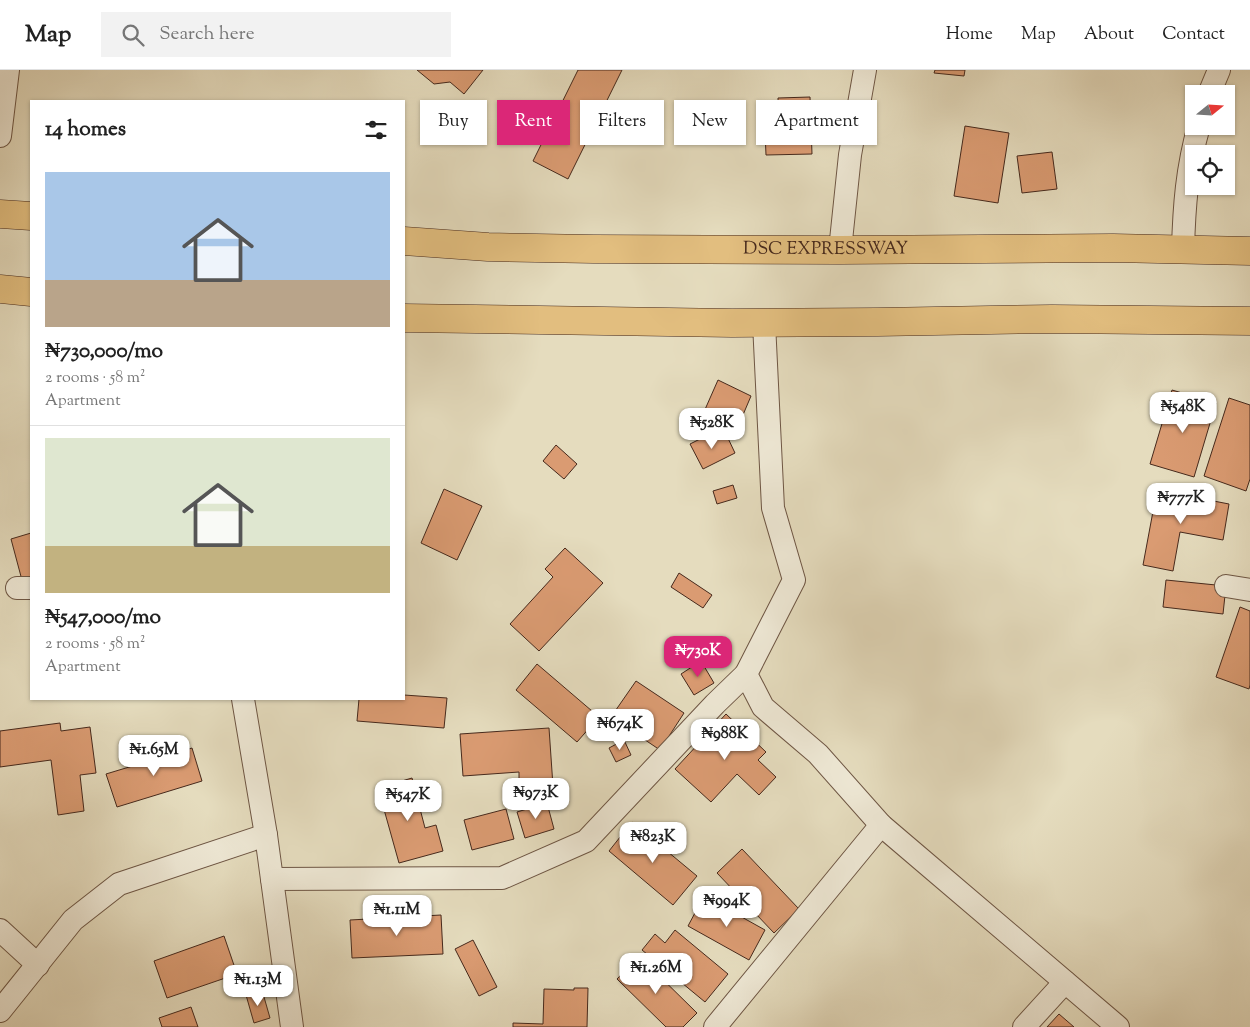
<!DOCTYPE html>
<html lang="en">
<head>
<meta charset="utf-8">
<style>
	body { margin:0; font-family:"Sorts Mill Goudy",serif; background:#f2f2f2; color:#222; height:100vh; display:flex; flex-direction:column; font-size:19px; white-space:nowrap }
	* { box-sizing:border-box; margin:0 }
	p { font-size:16px; color:#767676 }
	.icon { flex:none; width:28px; height:28px; fill:none; stroke:currentColor; stroke-width:2; stroke-linecap:round; stroke-linejoin:round }
	.map { position:relative; flex:1; overflow:hidden }
	.panel { position:absolute; left:30px; top:30px; width:375px; height:600px; display:flex; flex-direction:column; background:#fff; border-radius:0px; box-shadow:0 1px 4px #0004 }
	.panel>* { flex:none }
	.guide { position:absolute; left:420px; top:30px; width:475px; height:45px; display:flex; gap:10px }
	.needle { width:32px; rotate:72deg }
	.controls { position:absolute; left:1185px; top:15px; display:grid; gap:10px }
	.controls a { display:grid; place-items:center; width:50px; height:50px; border-radius:0px; background:#fff; box-shadow:0 1px 4px #0004; font-size:25px }
	.price { position:absolute; translate:-50% -42px; padding:0 11px; border-radius:10px; background:#fff; color:#222; font-size:16px; line-height:32px; filter:drop-shadow(0 1px 2px #0008) }
	.price::after { content:''; position:absolute; left:50%; top:30px; width:15px; height:11px; margin-left:-8px; background:inherit; clip-path:polygon(0 0,100% 0,50% 100%) }
	.price.active { background:#db2777; color:#fff }
	ul { padding:0; list-style:none }
	li { display:grid; align-content:center; gap:10px; height:265px; padding:0 15px }
	li+li { border-top:1px solid #e0e0e0 }
	li span { display:grid; place-items:center; height:155px; border-radius:0px; color:#555 }
	li>.icon { margin-inline-start:auto }
	span .icon { width:90px; height:90px; fill:#fffc; stroke-width:1 }
	li b { font-size:21px }
	h2 { display:flex; justify-content:space-between; align-items:center; height:60px; padding:0 15px; font-size:21px }
	.chip { padding:0 18px; border-radius:0px; background:#fff; box-shadow:0 1px 4px #0004; font-size:18px; line-height:45px }
	.chip.active { background:#db2777; color:#fff }
	header { display:flex; align-items:center; gap:30px; box-sizing:border-box; height:70px; padding:0 25px; background:#fff; border-bottom:1px solid #e0e0e0 }
	header strong { font-size:24px }
	nav { display:flex; gap:28px; margin-inline-start:auto; font-size:18px }
	.search { width:350px; height:45px; background:#f2f2f2; display:flex; align-items:center; gap:12px; box-sizing:border-box; padding:0 18px; border-radius:0px; color:#767676; font-size:19px }
	.map>svg:first-child { display:block }
	.building { fill:#da9b72; stroke:#46291c }
	.lines { fill:none; stroke-linecap:round; stroke-linejoin:round }
	.street-casing { stroke:#6e5644; stroke-width:24 }
	.primary-casing { stroke:#46291c; stroke-width:29 }
	.street { stroke:#eee8d5; stroke-width:22 }
	.primary { stroke:#e2be7f; stroke-width:28 }
	.labels { text-anchor:middle; dominant-baseline:central; stroke-width:4.5; stroke-linejoin:round; paint-order:stroke }
	.street-label { font-size:18px; fill:#46291c; stroke:#eee8d5 }
</style>
</head>
<body>
<header>
<strong>Map</strong>
<div class="search"><svg class="icon" aria-label="search" viewBox="0 0 24 24"><circle cx="10" cy="10" r="6"/><path d="M15 15l6 6"/></svg>Search here</div>
<nav><a>Home</a><a>Map</a><a>About</a><a>Contact</a></nav>
</header>
<div class="map">
<svg width="1250" height="957" viewBox="0 0 1250 957">
	<rect width="100%" height="100%" fill="#e5dcbe"/>
	<filter id="stains"><feTurbulence type="fractalNoise" baseFrequency=".004" numOctaves="4"/><feColorMatrix values="0 0 0 0 .2 0 0 0 0 .09 0 0 0 0 .02 0 0 0 .5 -.17"/></filter>
	<radialGradient id="worn" r=".72"><stop offset=".6" stop-color="#630" stop-opacity="0"/><stop offset="1" stop-color="#630" stop-opacity=".3"/></radialGradient>
	<g class="building">
		<polygon points="417,0 483,0 464,24 450,12 434,14"/>
		<polygon points="578,0 622,0 568,109 533,91"/>
		<polygon points="935,0 965,0 964,6 934,3"/>
		<polygon points="810,27 812,84 766,85 765,62 779,62 778,28"/>
		<polygon points="965,56 1009,63 998,133 954,126"/>
		<polygon points="1052,82 1057,119 1022,123 1017,86"/>
		<polygon points="718,310 751,326 737,359 703,344"/>
		<polygon points="1172,320 1216,333 1194,407 1150,394"/>
		<polygon points="1229,328 1250,335 1250,409 1246,421 1204,406"/>
		<polygon points="726,364 735,383 703,399 690,374 706,366 708,372"/>
		<polygon points="556,375 577,394 564,409 543,391"/>
		<polygon points="733,415 737,428 717,434 713,421"/>
		<polygon points="444,419 482,436 457,490 421,473"/>
		<polygon points="1157,420 1229,434 1223,470 1180,462 1173,501 1143,495"/>
		<polygon points="31,463 31,512 23,514 11,469"/>
		<polygon points="565,478 603,513 539,581 510,554 553,507 545,499"/>
		<polygon points="679,503 712,525 703,538 671,517"/>
		<polygon points="1166,510 1226,516 1223,544 1163,537"/>
		<polygon points="1240,537 1250,541 1250,615 1249,619 1216,607"/>
		<polygon points="701,591 714,613 694,625 681,604"/>
		<polygon points="537,594 599,647 577,672 516,620"/>
		<polygon points="636,611 684,643 660,680 611,647"/>
		<polygon points="404,625 447,628 444,658 357,651 359,629 404,629"/>
		<polygon points="726,644 766,682 758,690 776,707 759,725 737,704 711,732 675,699"/>
		<polygon points="60,653 61,661 90,657 96,703 80,705 84,741 58,745 51,690 0,697 0,661"/>
		<polygon points="549,658 553,716 519,719 519,702 463,706 460,664"/>
		<polygon points="624,670 631,685 616,692 609,678"/>
		<polygon points="192,678 202,711 117,737 106,704"/>
		<polygon points="412,708 425,758 436,755 443,781 399,793 378,718"/>
		<polygon points="547,733 554,759 525,768 517,742"/>
		<polygon points="506,739 514,769 472,780 464,750"/>
		<polygon points="632,752 697,806 673,835 609,781"/>
		<polygon points="742,779 799,839 774,863 717,803"/>
		<polygon points="704,826 765,860 749,890 688,856"/>
		<polygon points="441,845 443,884 352,888 350,850"/>
		<polygon points="675,860 728,904 705,932 642,880 655,864 665,873"/>
		<polygon points="224,866 237,904 167,928 154,891"/>
		<polygon points="473,870 497,917 479,926 455,879"/>
		<polygon points="639,886 697,943 683,957 666,957 617,909"/>
		<polygon points="574,918 588,918 587,957 513,957 513,953 543,954 544,919 574,920"/>
		<polygon points="262,920 270,948 254,953 246,925"/>
		<polygon points="191,937 198,957 162,957 159,948"/>
		<polygon points="1059,944 1074,957 1047,957"/>
	</g>
	<g class="lines">
		<g class="street-casing">
			<g id="street">
				<polyline points="1209,24 1219,0"/>
				<polyline points="0,66 8,0"/>
				<polyline points="840,180 850,85 865,0"/>
				<path d="M1183,180C1184,138 1187,97 1199,56"/>
				<polyline points="764,253 773,438 794,510 746,604 763,637 818,684 881,755 1118,957"/>
				<polyline points="1226,516 1250,520"/>
				<polyline points="17,518 31,518"/>
				<polyline points="243,629 266,765 292,957"/>
				<polyline points="272,809 502,808 586,771 715,634 746,604"/>
				<polyline points="0,860 38,895"/>
				<polyline points="0,941 73,850 119,814 266,765"/>
				<polyline points="715,957 881,755"/>
				<polyline points="1024,957 1065,912"/>
			</g>
		</g>
		<g class="primary-casing">
			<g id="primary">
				<polyline points="0,144 31,146"/>
				<path id="s1" d="M404,171L488,177L593,179L840,180L1113,178L1250,181"/>
				<polyline points="0,219 31,222"/>
				<polyline points="404,248 732,253 878,252 1052,249 1250,251"/>
			</g>
		</g>
		<use href="#street" class="street"/>
		<use href="#primary" class="primary"/>
	</g>
	<g class="labels">
		<g class="street-label">
			<text stroke="none"><textPath href="#s1" startOffset="422">DSC EXPRESSWAY</textPath></text>
		</g>
	</g>
	<rect width="100%" height="100%" filter="url(#stains)"/>
	<rect width="100%" height="100%" fill="url(#worn)"/>
</svg>
<div class="controls">
<a><svg class="needle" viewBox="-14 -14 28 28"><path d="M0-13l5 13h-10z" fill="#e53935"/><path d="M0 13l5-13h-10z" fill="#767676"/></svg></a>
<a><svg class="icon" aria-label="locate" viewBox="0 0 24 24"><circle cx="12" cy="12" r="6"/><path d="M12 2v4M12 18v4M2 12h4M18 12h4"/></svg></a>
</div>
<b class="price" style="left:1183px;top:364px">₦548K</b>
<b class="price" style="left:712px;top:380px">₦528K</b>
<b class="price" style="left:1181px;top:455px">₦777K</b>
<b class="price active" style="left:698px;top:608px">₦730K</b>
<b class="price" style="left:620px;top:681px">₦674K</b>
<b class="price" style="left:725px;top:691px">₦988K</b>
<b class="price" style="left:154px;top:707px">₦1.65M</b>
<b class="price" style="left:536px;top:750px">₦973K</b>
<b class="price" style="left:408px;top:752px">₦547K</b>
<b class="price" style="left:653px;top:794px">₦823K</b>
<b class="price" style="left:727px;top:858px">₦994K</b>
<b class="price" style="left:397px;top:867px">₦1.11M</b>
<b class="price" style="left:656px;top:925px">₦1.26M</b>
<b class="price" style="left:258px;top:937px">₦1.13M</b>
<div class="guide">
<a class="chip">Buy</a>
<a class="chip active">Rent</a>
<a class="chip">Filters</a>
<a class="chip">New</a>
<a class="chip">Apartment</a>
</div>
<section class="panel">
<h2>14 homes<svg class="icon" aria-label="filters" viewBox="0 0 24 24"><path d="M4 7h16M4 17h16"/><circle cx="9" cy="7" r="2"/><circle cx="15" cy="17" r="2"/></svg></h2>
<ul>
<li><span style="background:linear-gradient(#a9c7e8 70%,#b9a48a 0)"><svg class="icon" aria-label="home" viewBox="0 0 24 24"><path d="M3 11l9-7 9 7M6 9v11h12V9"/></svg></span><div><b>₦730,000/mo</b><p>2 rooms · 58 m²</p><p>Apartment</p></div></li>
<li><span style="background:linear-gradient(#dfe7d0 70%,#c2b280 0)"><svg class="icon" aria-label="home" viewBox="0 0 24 24"><path d="M3 11l9-7 9 7M6 9v11h12V9"/></svg></span><div><b>₦547,000/mo</b><p>2 rooms · 58 m²</p><p>Apartment</p></div></li>
</ul>
</section>
</div>
</body>
</html>
